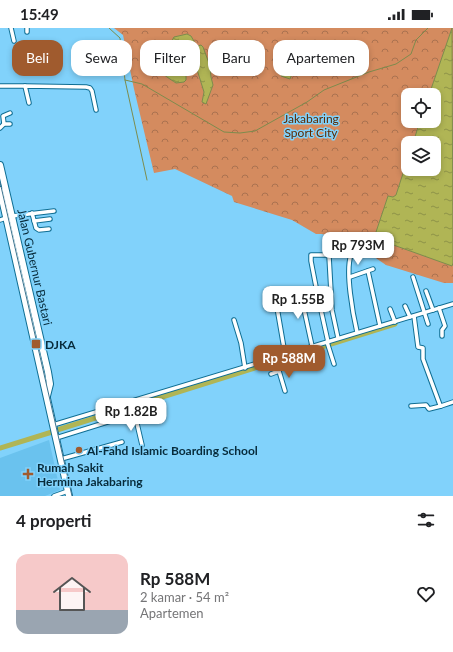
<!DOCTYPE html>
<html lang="id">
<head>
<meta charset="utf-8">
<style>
	body { margin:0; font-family:Lato,sans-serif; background:#f6f6f6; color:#202124; height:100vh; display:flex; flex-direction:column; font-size:15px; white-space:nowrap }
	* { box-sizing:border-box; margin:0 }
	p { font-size:13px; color:#757577 }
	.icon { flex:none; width:22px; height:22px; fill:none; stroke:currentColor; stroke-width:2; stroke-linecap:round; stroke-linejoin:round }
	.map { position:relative; height:468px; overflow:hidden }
	.panel { display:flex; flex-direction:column; background:#fff; flex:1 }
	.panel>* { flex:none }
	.hud { position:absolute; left:12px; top:12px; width:429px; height:36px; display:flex; gap:8px }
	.tools { position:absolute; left:401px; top:60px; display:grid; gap:8px }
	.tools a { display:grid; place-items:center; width:40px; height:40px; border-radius:8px; background:#fff; box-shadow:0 2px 6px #0003; font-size:20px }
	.price { position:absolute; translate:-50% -34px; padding:0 9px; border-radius:8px; background:#fff; color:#222; font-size:13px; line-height:26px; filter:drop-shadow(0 1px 2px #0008) }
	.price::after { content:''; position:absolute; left:50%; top:24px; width:12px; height:9px; margin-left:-6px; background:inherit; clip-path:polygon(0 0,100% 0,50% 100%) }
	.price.selected { background:#a05b2e; color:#fff }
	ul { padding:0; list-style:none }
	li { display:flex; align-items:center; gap:12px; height:100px; padding:0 16px }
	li+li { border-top:1px solid #e0e0e0 }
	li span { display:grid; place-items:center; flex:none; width:112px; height:80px; border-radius:12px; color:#555 }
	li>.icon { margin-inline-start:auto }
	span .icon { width:48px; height:48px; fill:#fffc; stroke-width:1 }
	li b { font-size:17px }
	h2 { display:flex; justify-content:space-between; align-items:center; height:48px; padding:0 16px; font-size:17px }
	.chip { padding:0 14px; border-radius:12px; background:#fff; box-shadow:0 2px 6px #0003; font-size:14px; line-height:36px }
	.chip.selected { background:#a05b2e; color:#fff }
	.status { display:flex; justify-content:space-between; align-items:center; height:28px; padding:0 20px; background:#fff; direction:ltr }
	.status svg { height:11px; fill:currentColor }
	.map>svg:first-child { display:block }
	.built { fill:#6ac2ee }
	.forest { fill:url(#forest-crowns); fill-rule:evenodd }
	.water { fill:url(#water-ripples); stroke:#7d8c4d }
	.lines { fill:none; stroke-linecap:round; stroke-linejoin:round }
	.stream { stroke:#7d8c4d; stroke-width:1 }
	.river { stroke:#b0b555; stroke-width:5 }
	.street-casing { stroke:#0f6e93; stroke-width:5.5 }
	.highway-casing { stroke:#0f6e93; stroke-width:8 }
	.street { stroke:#fff; stroke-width:3.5 }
	.highway { stroke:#fff; stroke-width:6 }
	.tram { stroke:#3c738e; stroke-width:1 }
	.poi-dot { fill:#a05b2e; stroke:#81d2fb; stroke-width:1.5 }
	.labels { text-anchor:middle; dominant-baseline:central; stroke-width:3; stroke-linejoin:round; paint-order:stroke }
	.park-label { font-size:12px; fill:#5d2900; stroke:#81d2fb }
	.street-label { font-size:12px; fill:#072b3b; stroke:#81d2fb }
	.poi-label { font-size:12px; font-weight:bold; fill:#072b3b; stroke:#81d2fb; text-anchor:start }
</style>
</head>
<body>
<div class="status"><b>15:49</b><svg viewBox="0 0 49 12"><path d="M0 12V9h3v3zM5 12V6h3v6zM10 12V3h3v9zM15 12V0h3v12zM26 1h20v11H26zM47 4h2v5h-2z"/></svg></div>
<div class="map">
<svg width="453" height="468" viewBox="0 0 453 468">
	<defs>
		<pattern id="forest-crowns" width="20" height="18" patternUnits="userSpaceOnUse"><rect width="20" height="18" fill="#d48b5f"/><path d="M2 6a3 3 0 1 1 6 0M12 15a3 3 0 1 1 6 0" fill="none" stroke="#aa7250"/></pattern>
		<pattern id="water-ripples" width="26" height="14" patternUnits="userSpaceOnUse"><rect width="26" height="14" fill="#b0b555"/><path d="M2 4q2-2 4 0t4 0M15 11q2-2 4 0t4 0" fill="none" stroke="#8d9348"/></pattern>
	</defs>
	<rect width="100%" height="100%" fill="#81d2fb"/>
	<polygon class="built" points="49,412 60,462 45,468 0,468 0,430"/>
	<path class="forest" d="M114,0H453V255H444L386,237L358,218L322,206H316L292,192L234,174L232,168L175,141L154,145L134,61L123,7ZM408,67H434V93H408ZM408,115H434V141H408Z"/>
	<g class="water">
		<polygon points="452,0 453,235 452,238 374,210 388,168 393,169 396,167 408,130 408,141 434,141 434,115 413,115 420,93 434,93 434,67 429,67"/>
		<path d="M187,6L191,8L195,15L191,24L198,26V18L201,17L203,19L210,38L211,49L213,57L206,76L202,74L204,64L195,35L190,33L188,34L186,39V52L184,54L176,55C164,47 149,39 155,21C157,18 157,16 160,13L170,16L174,9Z"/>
		<polygon points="289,27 298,31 290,51 281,48"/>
	</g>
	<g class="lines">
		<g class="stream">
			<polyline points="109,0 120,10 125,52 147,152"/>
			<polyline points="125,52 142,56 224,104 240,105 255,103 307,74 324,62 369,44 396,36 411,26 416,12 428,0"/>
		</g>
		<g class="river">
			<polyline points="57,402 395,296"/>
			<polyline points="0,420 52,404"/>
		</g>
		<g class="street-casing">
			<g id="street">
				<polyline points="11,0 14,13"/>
				<polyline points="27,0 27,4"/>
				<polyline points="0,58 25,58"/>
				<polyline points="29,75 25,58 86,59 90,60 92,63 96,82"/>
				<polyline points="4,96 3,88 10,85"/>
				<polyline points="0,100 4,96 10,96"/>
				<polyline points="32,185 36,200 39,202 49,201"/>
				<polyline points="12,188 54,183"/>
				<polyline points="0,192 6,190"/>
				<polyline points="34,193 50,191"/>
				<path d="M351,227C345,243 353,287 357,304"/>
				<polyline points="368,243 380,298"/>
				<polyline points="350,249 373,241"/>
				<polyline points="413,249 428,296"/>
				<polyline points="269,261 270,266 275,268 285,326"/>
				<polyline points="426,263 433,282"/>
				<polyline points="302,272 312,318"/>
				<polyline points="405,278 410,289"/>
				<polyline points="439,280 445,298 442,302 442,308"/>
				<polyline points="390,281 395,294"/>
				<polyline points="414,288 418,319 423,320 423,331 440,377 441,378 453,374"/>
				<polyline points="234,292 241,315 245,340"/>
				<polyline points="327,314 334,336"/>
				<polyline points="328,314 317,264 311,233 311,227 327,227 329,228 332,282 338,310"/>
				<polyline points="279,343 285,363"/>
				<polyline points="271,346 279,343 275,329"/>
				<polyline points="411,378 426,377 429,381 441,378"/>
				<polyline points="53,397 453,276"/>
				<polyline points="56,410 133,386 135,387 142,417"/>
				<polyline points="61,431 122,414"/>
				<polyline points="54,468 68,463"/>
			</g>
		</g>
		<g class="highway-casing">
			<g id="highway">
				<polyline points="0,137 48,344 50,356 47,368"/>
				<polyline points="0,162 69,468"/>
			</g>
		</g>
		<use href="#street" class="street"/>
		<use href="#highway" class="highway"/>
		<polyline class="tram" points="0,154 72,468"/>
	</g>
	<g class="poi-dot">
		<rect x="31" y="311" width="10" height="10" rx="2"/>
		<circle cx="79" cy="422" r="4"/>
		<path d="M26 440h4v4h4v4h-4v4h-4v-4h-4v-4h4z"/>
	</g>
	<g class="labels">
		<g class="park-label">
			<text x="311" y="90">Jakabaring<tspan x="311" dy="14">Sport City</tspan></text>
		</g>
		<g class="street-label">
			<text transform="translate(35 239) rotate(77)">Jalan Gubernur Bastari</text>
		</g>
		<g class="poi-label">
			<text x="45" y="316">DJKA</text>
			<text x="87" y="422">Al-Fahd Islamic Boarding School</text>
			<text x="37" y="439">Rumah Sakit<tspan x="37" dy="14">Hermina Jakabaring</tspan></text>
		</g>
	</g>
</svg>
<div class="tools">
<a><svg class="icon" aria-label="locate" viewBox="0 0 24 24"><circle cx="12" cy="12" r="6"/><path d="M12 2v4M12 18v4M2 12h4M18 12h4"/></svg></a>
<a><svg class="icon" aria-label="layers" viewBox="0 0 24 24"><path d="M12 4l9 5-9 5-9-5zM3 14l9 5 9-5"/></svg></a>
</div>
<b class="price" style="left:358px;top:238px">Rp 793M</b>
<b class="price" style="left:298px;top:292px">Rp 1.55B</b>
<b class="price selected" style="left:289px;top:351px">Rp 588M</b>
<b class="price" style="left:131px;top:404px">Rp 1.82B</b>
<div class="hud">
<a class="chip selected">Beli</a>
<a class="chip">Sewa</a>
<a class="chip">Filter</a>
<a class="chip">Baru</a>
<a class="chip">Apartemen</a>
</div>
</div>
<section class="panel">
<h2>4 properti<svg class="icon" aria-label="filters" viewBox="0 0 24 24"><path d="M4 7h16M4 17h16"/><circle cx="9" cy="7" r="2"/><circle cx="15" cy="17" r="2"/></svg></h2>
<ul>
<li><span style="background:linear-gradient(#f6c9c9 70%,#9aa5b1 0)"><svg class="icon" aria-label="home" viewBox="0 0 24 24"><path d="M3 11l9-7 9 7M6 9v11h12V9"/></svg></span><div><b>Rp 588M</b><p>2 kamar · 54 m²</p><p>Apartemen</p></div><svg class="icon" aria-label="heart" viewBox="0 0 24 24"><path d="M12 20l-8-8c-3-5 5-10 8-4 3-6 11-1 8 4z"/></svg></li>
</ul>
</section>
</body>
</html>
